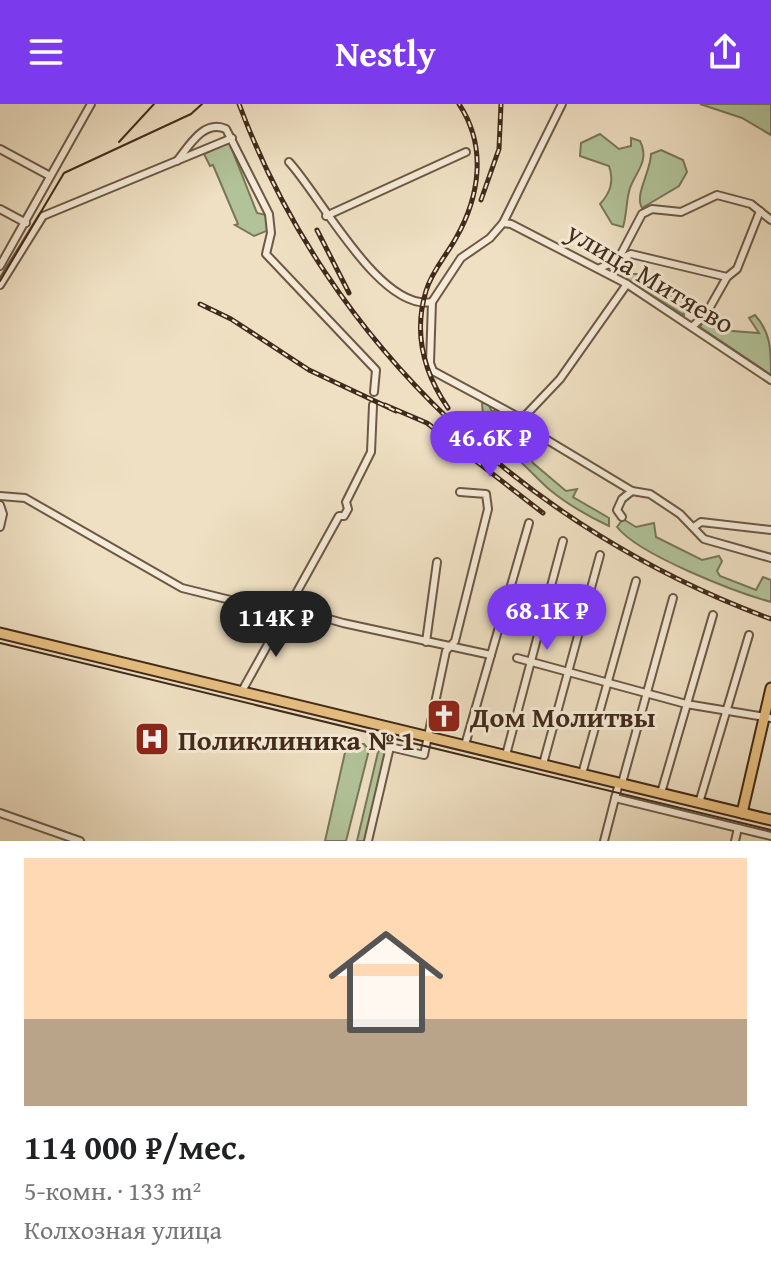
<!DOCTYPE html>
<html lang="ru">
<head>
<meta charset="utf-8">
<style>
	body { margin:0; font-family:"Gentium Book Plus",serif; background:#f2f2f2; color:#202124; height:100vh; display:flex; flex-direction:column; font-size:30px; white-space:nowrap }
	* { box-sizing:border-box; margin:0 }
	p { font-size:26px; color:#757577 }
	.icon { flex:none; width:44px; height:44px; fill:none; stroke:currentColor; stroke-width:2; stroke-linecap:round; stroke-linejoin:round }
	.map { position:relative; height:737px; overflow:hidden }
	.side { display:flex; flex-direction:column; background:#fff; flex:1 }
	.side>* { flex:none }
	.price { position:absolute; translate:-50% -68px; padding:0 18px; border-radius:28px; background:#7c3aed; color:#fff; font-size:26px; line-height:52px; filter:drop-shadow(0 2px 4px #0008) }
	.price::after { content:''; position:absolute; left:50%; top:48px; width:24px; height:18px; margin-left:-12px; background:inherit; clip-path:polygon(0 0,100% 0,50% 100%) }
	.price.current { background:#222; color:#fff }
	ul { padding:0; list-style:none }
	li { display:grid; align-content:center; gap:16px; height:424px; padding:0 24px }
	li+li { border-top:2px solid #e0e0e0 }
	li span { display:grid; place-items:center; height:248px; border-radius:0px; color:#555 }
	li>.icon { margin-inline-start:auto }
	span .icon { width:144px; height:144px; fill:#fffc; stroke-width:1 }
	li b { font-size:34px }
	header { display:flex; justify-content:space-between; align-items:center; height:104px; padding:0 24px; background:#7c3aed; color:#fff; font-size:36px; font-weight:600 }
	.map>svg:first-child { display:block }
	.green { fill:#b2c399; stroke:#7a765a; stroke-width:2 }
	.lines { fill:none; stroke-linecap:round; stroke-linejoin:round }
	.minor-casing { stroke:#6c5844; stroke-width:10 }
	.major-casing { stroke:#412a1a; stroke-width:13 }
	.minor { stroke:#f5ebd8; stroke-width:6 }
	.major { stroke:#e8c082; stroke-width:9 }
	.tram { stroke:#412a1a; stroke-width:2 }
	.rail-casing { stroke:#412a1a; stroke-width:5 }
	.rail { stroke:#f5ebd8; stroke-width:2; stroke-dasharray:6; stroke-linecap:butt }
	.labels { text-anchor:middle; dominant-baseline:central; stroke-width:6; stroke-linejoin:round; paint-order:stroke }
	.street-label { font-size:28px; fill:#412a1a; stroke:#f5ebd8 }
	.poi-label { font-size:28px; font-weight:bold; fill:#412a1a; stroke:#f5ebd8; text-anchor:start }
</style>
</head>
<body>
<header><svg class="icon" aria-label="menu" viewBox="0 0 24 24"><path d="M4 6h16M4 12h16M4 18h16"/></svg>Nestly<svg class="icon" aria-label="share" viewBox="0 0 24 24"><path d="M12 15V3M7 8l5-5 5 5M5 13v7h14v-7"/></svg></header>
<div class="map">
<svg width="771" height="737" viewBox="0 0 771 737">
	<rect width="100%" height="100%" fill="#efe0c3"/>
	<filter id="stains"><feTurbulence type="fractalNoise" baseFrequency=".0025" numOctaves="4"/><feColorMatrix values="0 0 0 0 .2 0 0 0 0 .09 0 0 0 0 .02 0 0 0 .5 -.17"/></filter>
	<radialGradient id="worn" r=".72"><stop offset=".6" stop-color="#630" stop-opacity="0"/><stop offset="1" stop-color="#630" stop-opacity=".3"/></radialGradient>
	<g class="green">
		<polygon points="700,0 771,0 771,31 742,14"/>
		<path d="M600,30L619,45L631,42V34L640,37C650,57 636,67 630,84C626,96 627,110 623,123L612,120L600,100C611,88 614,77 609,62L580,52L581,39Z"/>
		<polygon points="229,38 257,109 266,111 269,126 254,132 235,121 238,120 213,61 210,62 204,50"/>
		<path d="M661,46L683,56L687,68L679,82L642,104C634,91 651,67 651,50Z"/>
		<polygon points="632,170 644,170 656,177 652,181 682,194 686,197 684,211 625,175"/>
		<path d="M710,208L717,209L720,226L759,229L749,214L755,211C771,229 771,246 771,271L700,223Z"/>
		<path d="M482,299H488L492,308L497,304L506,314L507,311L535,316L541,324L537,333L526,334L523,339L533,359L566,387L577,385L573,393L609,414V422C590,413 567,400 550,386C531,370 510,341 485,336Z"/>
		<path d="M623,415L636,423L654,419L656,433L702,456L719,452L722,457L717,467L720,472L756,486L763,473L771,476V498C735,488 639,451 617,423Z"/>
		<polygon points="352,640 364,640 369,646 346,737 325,737 346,644"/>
		<polygon points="383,644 388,647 365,737 357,737 378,648"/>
	</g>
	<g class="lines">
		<g class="minor-casing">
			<g id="minor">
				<polyline points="0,45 50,72"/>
				<path d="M177,57C189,42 204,15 226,25L269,110L271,129L266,150L376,266L374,288"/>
				<path d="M289,58C320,91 380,208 432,198"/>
				<polyline points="0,105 26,119"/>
				<polyline points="326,112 466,48"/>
				<polyline points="503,119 562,0"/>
				<polyline points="620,152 642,110 652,105 681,108 717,91 751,100 771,116"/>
				<polyline points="0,162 91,0"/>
				<polyline points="600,164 631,150 727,173"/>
				<polyline points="0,181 43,112 232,34"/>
				<polyline points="432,198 430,259 433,267 522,315 539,331 632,387 650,390 680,410 704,435 771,454"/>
				<polyline points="432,198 461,154 490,134 503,119 511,120 627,180 771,276"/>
				<polyline points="693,222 706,210 727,173 737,165 760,107"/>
				<polyline points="522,315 560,275 627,180"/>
				<polyline points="0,392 25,394 182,484 283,509"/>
				<polyline points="0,401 3,410 0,423"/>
				<polyline points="622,413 617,406 622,395 632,387"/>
				<polyline points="694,423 701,418 771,426"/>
				<polyline points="287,503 343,519 491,551"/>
				<polyline points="426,538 437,458"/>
				<polyline points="517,554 686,600 771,614"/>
				<polyline points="242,587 339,412 344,412 348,405 346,398 371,348 373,301"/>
				<polyline points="465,641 529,419"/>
				<polyline points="506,651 563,437"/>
				<polyline points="543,660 600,451"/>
				<polyline points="582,670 636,477"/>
				<polyline points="622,679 673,494"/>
				<polyline points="661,689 713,511"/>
				<polyline points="615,694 771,732"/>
				<polyline points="699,699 749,531"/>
				<polyline points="0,709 80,737"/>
				<polyline points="368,737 390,643 424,651 446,547 455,537 488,405 486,390 460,388"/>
				<polyline points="604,737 619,679"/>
				<polyline points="735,737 738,724"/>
			</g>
		</g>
		<g class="major-casing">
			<g id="major">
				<polyline points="0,529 771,716"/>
				<polyline points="742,709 771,584"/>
			</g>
		</g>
		<use href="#minor" class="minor"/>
		<use href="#major" class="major"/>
		<g class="tram">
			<polyline points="119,38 154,0"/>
			<polyline points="0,177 64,69 191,10 202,0"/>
			<polyline points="0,539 771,726"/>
		</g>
		<g class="rail-casing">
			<g id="rail">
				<path d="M239,0C329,242 531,427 771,515"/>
				<polyline points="481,96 499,45 501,0"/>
				<polyline points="317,126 349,189"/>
				<polyline points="200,200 231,215 309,266 396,307"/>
				<polyline points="385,301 427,319 543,409"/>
				<path d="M448,304C424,269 413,230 426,187C432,167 446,152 456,134C480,92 487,42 459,0"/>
			</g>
		</g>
		<use href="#rail" class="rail"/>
	</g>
	<defs>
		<g id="church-square" transform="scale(1.8)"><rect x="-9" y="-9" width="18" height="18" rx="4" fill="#8f2418" stroke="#f5ebd8"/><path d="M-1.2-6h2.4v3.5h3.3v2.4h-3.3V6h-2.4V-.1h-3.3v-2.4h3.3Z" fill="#fff"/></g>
		<g id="hospital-square" transform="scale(1.8)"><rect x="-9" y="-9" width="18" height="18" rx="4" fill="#8f2418" stroke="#f5ebd8"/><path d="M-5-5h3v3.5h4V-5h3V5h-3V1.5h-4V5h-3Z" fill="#fff"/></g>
	</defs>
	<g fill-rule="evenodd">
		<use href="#church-square" x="444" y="612"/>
		<use href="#hospital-square" x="152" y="635"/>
	</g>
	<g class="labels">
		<g class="street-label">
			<text transform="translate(651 173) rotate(31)">улица Митяево</text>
		</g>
		<g class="poi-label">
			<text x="470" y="612">Дом Молитвы</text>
			<text x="178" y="635">Поликлиника № 1</text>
		</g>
	</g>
	<rect width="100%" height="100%" filter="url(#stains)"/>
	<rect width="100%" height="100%" fill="url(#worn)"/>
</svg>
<b class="price" style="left:490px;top:375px">46.6K ₽</b>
<b class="price" style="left:547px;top:548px">68.1K ₽</b>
<b class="price current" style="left:276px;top:555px">114K ₽</b>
</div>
<section class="side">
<ul>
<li><span style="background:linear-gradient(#ffd9b3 65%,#b9a48a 0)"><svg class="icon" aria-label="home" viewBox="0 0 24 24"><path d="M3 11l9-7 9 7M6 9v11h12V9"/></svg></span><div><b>114 000 ₽/мес.</b><p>5-комн. · 133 m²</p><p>Колхозная улица</p></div></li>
</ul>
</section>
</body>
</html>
